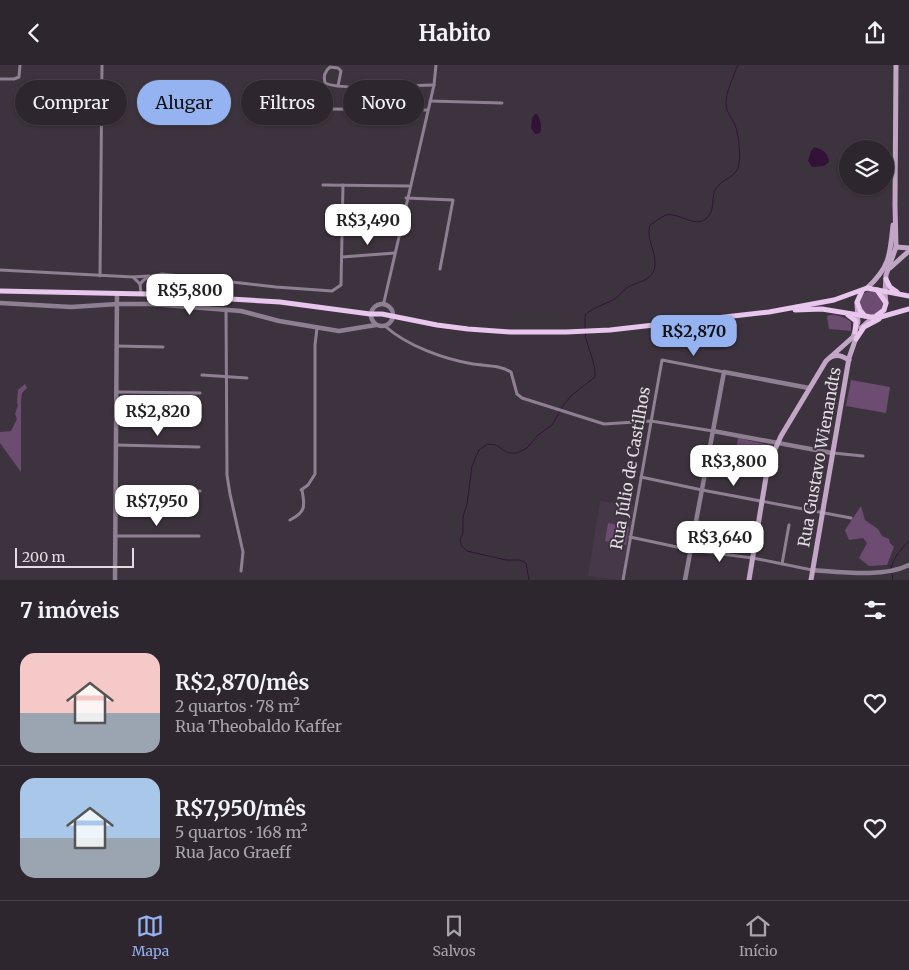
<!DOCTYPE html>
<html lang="pt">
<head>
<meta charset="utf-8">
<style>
	body { margin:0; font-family:Merriweather,serif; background:#3a323a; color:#f1f3f6; height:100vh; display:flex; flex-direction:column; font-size:19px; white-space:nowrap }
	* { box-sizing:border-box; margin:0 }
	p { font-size:16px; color:#a7a5aa }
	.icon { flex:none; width:28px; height:28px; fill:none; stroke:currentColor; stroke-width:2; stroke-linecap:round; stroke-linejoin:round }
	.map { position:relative; height:515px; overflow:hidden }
	.panel { display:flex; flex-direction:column; background:#2e262e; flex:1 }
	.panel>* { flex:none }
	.top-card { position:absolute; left:15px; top:15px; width:500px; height:45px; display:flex; gap:10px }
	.fabs { position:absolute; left:839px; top:75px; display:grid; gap:10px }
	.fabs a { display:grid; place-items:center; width:55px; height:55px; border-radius:50%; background:#2e262e; box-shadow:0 1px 4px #0004,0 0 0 1px #49434a; font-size:25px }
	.scale { position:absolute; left:15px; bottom:12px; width:119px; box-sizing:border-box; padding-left:5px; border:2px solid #e1dbe2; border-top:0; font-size:14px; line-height:18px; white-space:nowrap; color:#e1dbe2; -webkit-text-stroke:4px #3d333e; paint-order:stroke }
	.price { position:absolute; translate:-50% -42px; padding:0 11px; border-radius:10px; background:#fff; color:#222; font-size:16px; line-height:32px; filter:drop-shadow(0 1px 2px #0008) }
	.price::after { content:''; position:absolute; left:50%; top:30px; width:15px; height:11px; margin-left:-8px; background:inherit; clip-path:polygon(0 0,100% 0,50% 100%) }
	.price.current { background:#95b2f1; color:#111 }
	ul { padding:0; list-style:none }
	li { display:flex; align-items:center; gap:15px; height:125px; padding:0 20px }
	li+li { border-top:1px solid #49434a }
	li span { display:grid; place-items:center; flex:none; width:140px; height:100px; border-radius:15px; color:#555 }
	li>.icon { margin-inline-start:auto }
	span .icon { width:60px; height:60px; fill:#fffc; stroke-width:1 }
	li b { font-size:21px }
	h2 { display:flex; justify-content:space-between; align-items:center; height:60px; padding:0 20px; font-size:21px }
	.pill { padding:0 18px; border-radius:22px; background:#2e262e; box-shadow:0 1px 4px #0004,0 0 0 1px #49434a; font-size:18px; line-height:45px }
	.pill.current { background:#95b2f1; color:#111 }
	header { display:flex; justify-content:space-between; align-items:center; height:65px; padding:0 20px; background:#2e262e; font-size:22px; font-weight:700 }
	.tabs { display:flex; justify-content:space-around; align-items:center; height:70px; border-top:1px solid #49434a; background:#2e262e; font-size:14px; color:#a7a5aa }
	.tabs a { display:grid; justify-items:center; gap:2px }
	.tabs .current { color:#95b2f1 }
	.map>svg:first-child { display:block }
	.built { fill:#473849 }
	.green { fill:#6c4c71 }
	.water { fill:#321337 }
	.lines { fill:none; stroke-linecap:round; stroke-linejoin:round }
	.stream { stroke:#321337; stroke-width:1 }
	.minor { stroke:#8f7f92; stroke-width:3 }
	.tertiary { stroke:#8f7f92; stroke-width:4.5 }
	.secondary { stroke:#c1a7c5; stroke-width:5 }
	.primary { stroke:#e8c6ed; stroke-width:5 }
	.labels { text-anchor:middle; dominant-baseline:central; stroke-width:4; stroke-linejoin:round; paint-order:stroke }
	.street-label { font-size:16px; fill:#e1dbe2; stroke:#3d333e }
</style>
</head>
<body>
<header><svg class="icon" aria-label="back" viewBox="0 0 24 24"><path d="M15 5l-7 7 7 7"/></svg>Habito<svg class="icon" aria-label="share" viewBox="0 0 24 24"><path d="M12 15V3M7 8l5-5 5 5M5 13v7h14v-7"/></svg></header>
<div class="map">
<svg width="909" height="515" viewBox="0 0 909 515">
	<rect width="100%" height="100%" fill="#3d333e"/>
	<polygon class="built" points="600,436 634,441 622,515 588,511"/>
	<g class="green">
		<circle cx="871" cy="238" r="12"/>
		<path d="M829,250C838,250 844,251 851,257V266L829,264L827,252Z"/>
		<polygon points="851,315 890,322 886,348 846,341"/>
		<polygon points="25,319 27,323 22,328 21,336 21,407 0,378 0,367 11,366 17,354 15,349 18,340 17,338 18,325"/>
		<polygon points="738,373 772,381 764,397 736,386"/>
		<polygon points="861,441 865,455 878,464 882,471 889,474 890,478 894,482 887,500 869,501 859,493 867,478 863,473 849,475 845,465"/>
		<polygon points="608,458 629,462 626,480 605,476"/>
	</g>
	<g class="water">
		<path d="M535,49H537C541,55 542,61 540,68L535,69L531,63L532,53Z"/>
		<path d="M814,82C823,85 828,87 829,97L824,101L812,102L808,96L811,86Z"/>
	</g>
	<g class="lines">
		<g class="stream">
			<path d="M585,264V250C594,242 603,240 613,235C619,232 622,226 628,222C639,216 655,216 655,198C655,184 646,174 650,160C655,157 661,152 666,150C679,147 695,164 707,153C716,145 710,131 717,122C722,115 731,114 737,105C742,97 739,69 735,60C732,53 727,48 726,40C725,30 734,9 738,0"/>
			<path d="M891,504C893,493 901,484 909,476"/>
			<polyline points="892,508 893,515"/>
			<path d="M529,515L526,498L520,495H506L467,486L461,480L460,474L463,468V452L467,439L472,401L479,385L488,379L496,380L508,388H517L527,383L538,370L552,360L564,339L572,330L595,312C596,297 587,283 585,268"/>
		</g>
		<g class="minor">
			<polyline points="0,14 14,14 19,12 20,0"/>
			<path d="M338,21L341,6L338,3L330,2C325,6 323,11 325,18C341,26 412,20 434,20"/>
			<polyline points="430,36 502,38"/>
			<polyline points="331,44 428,45"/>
			<polyline points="323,120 409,121"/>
			<polyline points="406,133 453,135 440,204"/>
			<polyline points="342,192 395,188"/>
			<polyline points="0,205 133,212 140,219 141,229"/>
			<polyline points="100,211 102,0"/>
			<polyline points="133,212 149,211"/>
			<path d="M140,219C146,211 153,211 162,209L276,222L332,226L341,220L343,120"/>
			<polyline points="385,239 384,237 434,20 436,0"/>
			<polyline points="226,244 227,410 230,429 243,487 241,506"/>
			<path d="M385,261C407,281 444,294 473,299C486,301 500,300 511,307L517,329L522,333L604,359L651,356L713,366"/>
			<polyline points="117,281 163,282"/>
			<polyline points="202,310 247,313"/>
			<polyline points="116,327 200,328"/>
			<polyline points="116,380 199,382"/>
			<polyline points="833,388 863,391"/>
			<polyline points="641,412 702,425 851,453"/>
			<polyline points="301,425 308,420 315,409 315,280 317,263"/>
			<polyline points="116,426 200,426"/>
			<path d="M290,455C306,447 305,441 302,425"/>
			<polyline points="115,471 199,471"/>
			<polyline points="630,472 691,485 753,493 812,505"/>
			<polyline points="782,499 789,460"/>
			<polyline points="623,515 662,295 724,307"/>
		</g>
		<g class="tertiary">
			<polyline points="0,238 71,242 118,239 151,239 241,246 279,256 339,266 376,260"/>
			<circle cx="382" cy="250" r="11"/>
			<polyline points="713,366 832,388"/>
			<path d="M812,505C841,507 883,513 909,500"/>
			<polyline points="115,515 117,228"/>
			<polyline points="685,515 724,307 809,323"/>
		</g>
		<g class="secondary">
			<polyline points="896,182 909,183"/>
			<polyline points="890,203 909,186"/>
			<path d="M867,223C890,202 890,190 893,160"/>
			<polyline points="886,238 885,229 886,210 896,182 895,140 896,0"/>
			<polyline points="861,263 873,252"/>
			<path d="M831,292C838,289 842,291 849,295"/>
			<polyline points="749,515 768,400 781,371 826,296 853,272 858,257 857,238"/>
			<polyline points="811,515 849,293 857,270"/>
		</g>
		<g class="primary">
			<polyline points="886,214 890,222 897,227"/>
			<polyline points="0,226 146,229 280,237 370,249 382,249 437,260 468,264 510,267 566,267 610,265 769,247 834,235 867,223 909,231"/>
			<polyline points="862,226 857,237 860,245 865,251"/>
			<polyline points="795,245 822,244 877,253 909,244"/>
			<polyline points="848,250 856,256 855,267"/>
			<polyline points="876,251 884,245 886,238 877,225"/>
			<polyline points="856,274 864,262 879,254"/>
		</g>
	</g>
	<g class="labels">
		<g class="street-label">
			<text transform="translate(819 392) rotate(-80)">Rua Gustavo Wienandts</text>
			<text transform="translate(630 403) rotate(-80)">Rua Júlio de Castilhos</text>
		</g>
	</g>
</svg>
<div class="fabs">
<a><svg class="icon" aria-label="layers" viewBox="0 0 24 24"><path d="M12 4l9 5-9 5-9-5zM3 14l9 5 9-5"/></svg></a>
</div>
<div class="scale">200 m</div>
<b class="price" style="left:368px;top:181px">R$3,490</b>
<b class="price" style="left:190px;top:251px">R$5,800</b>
<b class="price current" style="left:694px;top:292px">R$2,870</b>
<b class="price" style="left:158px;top:372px">R$2,820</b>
<b class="price" style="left:734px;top:422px">R$3,800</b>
<b class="price" style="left:157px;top:462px">R$7,950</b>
<b class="price" style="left:720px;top:498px">R$3,640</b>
<div class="top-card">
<a class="pill">Comprar</a>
<a class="pill current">Alugar</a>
<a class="pill">Filtros</a>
<a class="pill">Novo</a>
</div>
</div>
<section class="panel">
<h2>7 imóveis<svg class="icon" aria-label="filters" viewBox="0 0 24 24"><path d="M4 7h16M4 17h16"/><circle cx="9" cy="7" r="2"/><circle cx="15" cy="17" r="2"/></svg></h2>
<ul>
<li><span style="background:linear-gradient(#f6c9c9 60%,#9aa5b1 0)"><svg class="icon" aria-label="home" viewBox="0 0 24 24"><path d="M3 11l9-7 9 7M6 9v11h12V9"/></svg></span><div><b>R$2,870/mês</b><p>2 quartos · 78 m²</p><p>Rua Theobaldo Kaffer</p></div><svg class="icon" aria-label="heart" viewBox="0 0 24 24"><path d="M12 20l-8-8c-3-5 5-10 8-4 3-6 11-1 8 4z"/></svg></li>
<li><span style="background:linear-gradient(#a9c7e8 60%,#9aa5b1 0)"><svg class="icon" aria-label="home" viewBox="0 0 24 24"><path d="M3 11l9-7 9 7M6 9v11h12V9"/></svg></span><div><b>R$7,950/mês</b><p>5 quartos · 168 m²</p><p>Rua Jaco Graeff</p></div><svg class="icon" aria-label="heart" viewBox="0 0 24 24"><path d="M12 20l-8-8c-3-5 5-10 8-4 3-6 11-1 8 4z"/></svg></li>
</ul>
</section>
<nav class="tabs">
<a class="current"><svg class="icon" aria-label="map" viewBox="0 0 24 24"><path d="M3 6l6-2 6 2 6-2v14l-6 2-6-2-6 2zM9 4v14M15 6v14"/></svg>Mapa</a>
<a><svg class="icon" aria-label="saved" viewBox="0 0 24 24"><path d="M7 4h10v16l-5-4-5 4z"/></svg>Salvos</a>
<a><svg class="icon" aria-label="home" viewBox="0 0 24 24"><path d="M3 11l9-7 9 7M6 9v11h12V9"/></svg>Início</a>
</nav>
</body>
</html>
